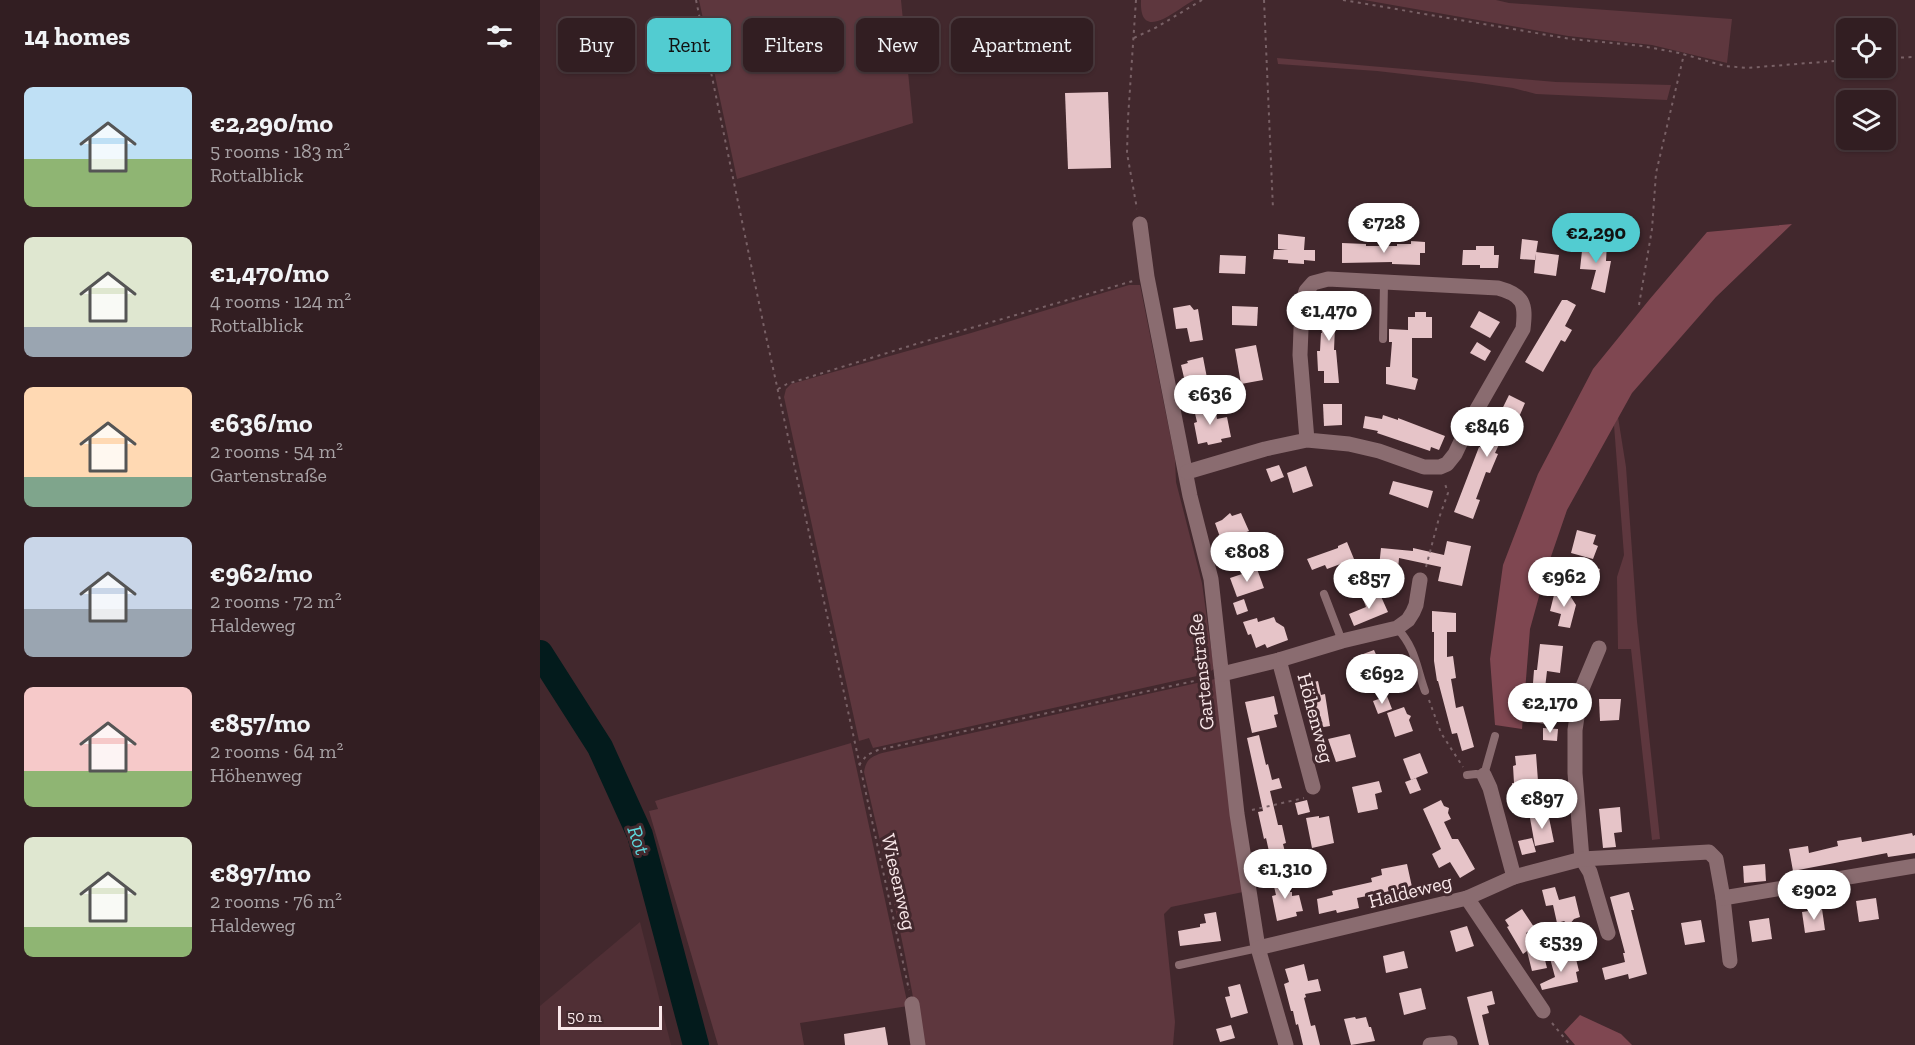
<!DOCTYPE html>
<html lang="en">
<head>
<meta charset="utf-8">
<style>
	body { margin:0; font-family:"Zilla Slab",serif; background:#3a272a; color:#f1f3f6; height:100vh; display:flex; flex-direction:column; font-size:22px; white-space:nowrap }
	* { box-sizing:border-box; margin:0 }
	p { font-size:20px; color:#a8a2a5 }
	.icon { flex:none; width:33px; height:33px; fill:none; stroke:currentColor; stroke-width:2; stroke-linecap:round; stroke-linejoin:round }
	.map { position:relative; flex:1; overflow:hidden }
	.sheet { display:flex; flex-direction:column; background:#321e22; width:540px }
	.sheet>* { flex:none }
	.banner { position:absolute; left:18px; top:18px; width:570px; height:54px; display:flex; gap:12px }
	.controls { position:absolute; left:1296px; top:18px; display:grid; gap:12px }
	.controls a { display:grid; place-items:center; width:60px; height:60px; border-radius:9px; background:#321e22; box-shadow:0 2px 4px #0004,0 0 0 2px #4d3c40; font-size:30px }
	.scale { position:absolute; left:18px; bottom:15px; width:104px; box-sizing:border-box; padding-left:6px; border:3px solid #f9e7e9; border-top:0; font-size:16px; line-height:21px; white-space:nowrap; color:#f9e7e9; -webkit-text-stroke:4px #42282d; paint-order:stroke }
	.price { position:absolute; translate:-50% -51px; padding:0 14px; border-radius:21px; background:#fff; color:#222; font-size:20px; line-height:39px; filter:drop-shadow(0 2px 3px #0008) }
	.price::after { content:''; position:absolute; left:50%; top:36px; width:18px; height:14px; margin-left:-9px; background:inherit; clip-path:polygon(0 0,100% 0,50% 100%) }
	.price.current { background:#52ccd1; color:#111 }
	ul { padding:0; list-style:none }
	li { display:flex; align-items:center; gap:18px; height:150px; padding:0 24px }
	li span { display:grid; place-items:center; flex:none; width:168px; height:120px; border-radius:9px; color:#555 }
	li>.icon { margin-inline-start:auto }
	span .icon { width:72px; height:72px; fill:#fffc; stroke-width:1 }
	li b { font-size:26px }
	h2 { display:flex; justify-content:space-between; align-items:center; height:72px; padding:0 24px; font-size:26px }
	.tag { padding:0 21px; border-radius:9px; background:#321e22; box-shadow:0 2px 4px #0004,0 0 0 2px #4d3c40; font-size:21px; line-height:54px }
	.tag.current { background:#52ccd1; color:#111 }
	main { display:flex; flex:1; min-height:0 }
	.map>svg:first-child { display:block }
	.built { fill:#502f35 }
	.green { fill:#5e373e }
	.forest { fill:#7f4751 }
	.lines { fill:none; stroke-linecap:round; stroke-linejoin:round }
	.river { stroke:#031b1c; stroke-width:26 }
	.building { fill:#e6c4c8 }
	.path { stroke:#796166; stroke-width:2; stroke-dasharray:3 4.5; stroke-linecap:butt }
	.service { stroke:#8a6c70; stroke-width:8 }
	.minor { stroke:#8a6c70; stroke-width:15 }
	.labels { text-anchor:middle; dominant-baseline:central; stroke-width:6; stroke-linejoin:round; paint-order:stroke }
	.street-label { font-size:20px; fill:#f9e7e9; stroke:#42282d }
	.water-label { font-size:21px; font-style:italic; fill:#5dd6da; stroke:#42282d }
</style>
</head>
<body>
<main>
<section class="sheet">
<h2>14 homes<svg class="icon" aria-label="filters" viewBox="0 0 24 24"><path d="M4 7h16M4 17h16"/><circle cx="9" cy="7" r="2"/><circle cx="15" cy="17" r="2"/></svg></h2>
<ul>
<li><span style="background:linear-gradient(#bfe0f5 60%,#8fb573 0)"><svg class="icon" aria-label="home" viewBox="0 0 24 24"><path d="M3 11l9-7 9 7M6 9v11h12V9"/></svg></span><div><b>€2,290/mo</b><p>5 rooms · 183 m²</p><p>Rottalblick</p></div></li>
<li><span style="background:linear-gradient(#dfe7d0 75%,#9aa5b1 0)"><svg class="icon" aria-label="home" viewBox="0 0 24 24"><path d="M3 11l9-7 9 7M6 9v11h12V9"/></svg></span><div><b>€1,470/mo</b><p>4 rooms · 124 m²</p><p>Rottalblick</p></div></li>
<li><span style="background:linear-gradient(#ffd9b3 75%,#7fa58c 0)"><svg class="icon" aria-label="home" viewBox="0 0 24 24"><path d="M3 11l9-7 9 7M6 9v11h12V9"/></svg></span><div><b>€636/mo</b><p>2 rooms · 54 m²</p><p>Gartenstraße</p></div></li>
<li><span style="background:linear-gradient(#c9d6e8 60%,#9aa5b1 0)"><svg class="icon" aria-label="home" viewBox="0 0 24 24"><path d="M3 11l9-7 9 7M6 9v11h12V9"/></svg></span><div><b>€962/mo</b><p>2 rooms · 72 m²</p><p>Haldeweg</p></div></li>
<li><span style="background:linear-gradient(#f6c9c9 70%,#8fb573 0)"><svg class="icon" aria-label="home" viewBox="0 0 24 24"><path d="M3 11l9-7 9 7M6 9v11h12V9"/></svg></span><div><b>€857/mo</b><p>2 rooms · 64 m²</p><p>Höhenweg</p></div></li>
<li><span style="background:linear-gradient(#dfe7d0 75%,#8fb573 0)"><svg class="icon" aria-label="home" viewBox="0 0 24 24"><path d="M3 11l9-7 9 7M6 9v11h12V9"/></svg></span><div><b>€897/mo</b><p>2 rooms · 76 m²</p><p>Haldeweg</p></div></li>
</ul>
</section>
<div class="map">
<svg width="1375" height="1045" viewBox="0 0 1375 1045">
	<rect width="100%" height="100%" fill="#42282d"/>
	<polygon class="built" points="100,922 131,1045 0,1045 0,1006"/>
	<g class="green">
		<polygon points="159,0 361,0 373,123 197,179"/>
		<path d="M601,0H654C636,10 599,44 601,0Z"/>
		<polygon points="824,0 956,0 969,3 1192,19 1187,63 1112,45 1028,36"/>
		<polygon points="737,58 1016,82 1131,85 1127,100 996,94 973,88 932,82 837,71 738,64"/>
		<polygon points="589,285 600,285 635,459 636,482 662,583 674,669 666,674 333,748 329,738 319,741 244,397 246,389 251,384 431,333"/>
		<polygon points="1078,417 1086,467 1097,621 1120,839 1112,840 1091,649 1078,649 1077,577 1084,555 1074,425"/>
		<path d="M675,679L703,892L631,907L624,914L635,1022L633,1045H381C367,953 345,863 324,772C326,760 330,757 342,753Z"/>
		<polygon points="311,743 368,1006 260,1023 264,1045 178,1045 109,811 118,809 115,801"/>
	</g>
	<g class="forest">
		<polygon points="1252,224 1176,297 1092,393 1027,510 1006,571 990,629 982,729 955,725 950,659 963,565 998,474 1053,369 1109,300 1167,232"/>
		<polygon points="1040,1015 1081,1034 1092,1045 1035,1045 1024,1032"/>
	</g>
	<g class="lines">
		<polyline class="river" points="0,653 60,747 100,835 156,1045"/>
	</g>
	<g class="building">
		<polygon points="568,92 571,168 528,169 525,93"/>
		<polygon points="738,234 765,237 764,250 775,250 775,261 764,260 764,264 748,263 748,260 733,259 734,250 748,250 738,249"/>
		<polygon points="982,239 998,241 995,260 980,259"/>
		<polygon points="871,241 885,242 885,253 880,253 880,265 852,264 852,262 802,263 802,243 826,244 826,246 857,246 857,244 871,244"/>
		<polygon points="1043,242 1067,244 1066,261 1071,261 1065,293 1051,289 1056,270 1040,269"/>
		<polygon points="936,246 954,246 954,255 959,255 958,268 940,268 940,265 922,265 923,250 936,250"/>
		<polygon points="996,252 1019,255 1016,276 994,273"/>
		<polygon points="680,255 706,256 705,274 679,273"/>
		<polygon points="1022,300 1027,300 1036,305 1025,326 1032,330 1025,342 1021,340 1003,372 985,362"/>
		<polygon points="781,302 800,303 799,326 795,326 794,350 796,350 799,383 784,383 784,371 778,371 777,351 780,351 781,333 782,333 781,327"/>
		<polygon points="650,305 654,310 658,309 663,340 650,342 647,328 636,329 633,308"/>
		<polygon points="692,306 718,307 717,326 692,325"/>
		<polygon points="939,311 960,322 950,338 930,327"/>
		<polygon points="875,312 886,312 886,317 892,317 892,338 872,338 872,377 878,379 875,390 846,384 846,367 850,367 852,342 849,342 849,329 868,330 868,317 875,317"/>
		<polygon points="937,342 951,351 945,361 930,353"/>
		<polygon points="716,345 723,380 701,384 695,349"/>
		<polygon points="663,357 667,378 658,380 658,383 646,386 641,365 648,363 647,361"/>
		<polygon points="969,395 985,403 976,424 970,421 955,453 958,454 950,473 946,472 936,499 940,500 933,519 914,512 939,447 943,448"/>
		<polygon points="667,402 669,415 676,413 677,419 687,417 691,437 681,439 682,442 668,445 667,442 658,444 654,423 657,422 653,405"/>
		<polygon points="783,404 802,404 802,425 784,426"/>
		<polygon points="843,415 858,420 858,418 905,436 899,450 891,447 890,451 837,433 838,431 823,428 825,416 842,419"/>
		<polygon points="739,465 744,477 731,482 726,469"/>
		<polygon points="766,466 773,486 753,493 747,473"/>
		<polygon points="853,481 893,491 888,508 849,494"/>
		<polygon points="690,513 692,516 701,513 709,531 704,533 698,546 685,551 675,523 682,520"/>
		<polygon points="1037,530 1056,535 1053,544 1058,546 1053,559 1031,553"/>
		<polygon points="907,541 931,546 922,586 898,581 901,567 859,558 858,569 839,567 841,548 873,551 873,548 904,555"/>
		<polygon points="807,542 814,559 787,569 785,565 772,570 767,559 798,548 798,546"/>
		<polygon points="1046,565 1060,569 1057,580 1043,576"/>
		<polygon points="717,569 724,588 697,597 690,578"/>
		<polygon points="1015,591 1029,594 1036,605 1030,628 1018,626 1021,614 1010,611"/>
		<polygon points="839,592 848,612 814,626 809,614 826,607 823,599"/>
		<polygon points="704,599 708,611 697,615 693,603"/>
		<polygon points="892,611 916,613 916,632 907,632 907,657 913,656 916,678 911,679 916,708 923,706 934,747 922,751 917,733 912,734 898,681 897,681 894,661 894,632 892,632"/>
		<polygon points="734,617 736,622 744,627 748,640 727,648 725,644 716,648 711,634 708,635 703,622 717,618 718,622"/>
		<polygon points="1000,644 1023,646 1020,673 1007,671 1004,697 1011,698 1008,724 990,722 994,670 997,670"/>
		<polygon points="834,650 839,661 834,663 838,675 824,680 815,657"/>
		<polygon points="778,681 781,695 785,694 790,726 778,728 775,714 770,715 766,699 763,700 760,685"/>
		<polygon points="734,696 738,714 734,715 737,727 712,733 705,702"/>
		<polygon points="847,696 852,709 838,714 833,701"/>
		<polygon points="1059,699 1081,699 1079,720 1060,721"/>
		<polygon points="864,707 867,714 871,716 869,720 873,731 855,737 847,713"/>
		<polygon points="1003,728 1018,729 1017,741 1003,740"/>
		<polygon points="810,734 816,757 796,762 788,739"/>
		<polygon points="719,735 726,765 728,764 732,780 739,778 742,788 730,791 738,825 742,825 746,843 743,844 745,852 730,856 726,838 724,839 718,812 723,811 707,738"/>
		<polygon points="880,753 888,773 871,780 863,759"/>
		<polygon points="996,754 998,781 985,782 986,795 973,796 972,783 974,783 973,766 976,765 975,756"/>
		<polygon points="876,778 881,790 870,794 865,782"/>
		<polygon points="839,781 842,792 835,794 838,809 818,813 812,787"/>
		<polygon points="767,800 770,812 758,815 755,803"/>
		<polygon points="901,800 904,806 909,808 908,813 911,819 904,822 912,839 918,839 935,869 920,878 910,862 899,868 892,854 901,849 883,809"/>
		<polygon points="1080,807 1082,832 1074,833 1076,847 1063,848 1059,809"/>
		<polygon points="1008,813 1014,842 995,846 990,818"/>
		<polygon points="779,816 779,818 789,816 794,843 772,848 766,818"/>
		<polygon points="1372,833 1373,836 1375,835 1375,853 1348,857 1347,853 1253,871 1249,849 1268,846 1269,853 1298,846 1297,841 1321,837 1322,842"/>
		<polygon points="992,838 996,852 982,855 978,841"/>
		<polygon points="867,864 872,887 817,898 819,908 797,913 796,910 779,914 777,899 793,895 792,891 832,882 831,878 842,875 841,869"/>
		<polygon points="1225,864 1226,881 1204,883 1203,866"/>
		<polygon points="746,876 750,892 752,892 752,896 759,895 763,911 756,912 757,916 737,921 732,896 736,895 732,878"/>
		<polygon points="1015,887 1019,900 1035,896 1040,917 1034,919 1029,925 1024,921 1017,923 1013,905 1006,906 1002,890"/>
		<polygon points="1089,892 1094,910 1091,910 1107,974 1089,979 1088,974 1065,980 1062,968 1085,962 1083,953 1085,953 1070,897"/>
		<polygon points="1336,898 1339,919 1319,922 1316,901"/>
		<polygon points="982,909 994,927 986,933 1002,956 1004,956 1007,968 992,971 987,951 983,954 967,927 969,926 965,920"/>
		<polygon points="1282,909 1285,930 1265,933 1262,912"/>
		<polygon points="676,912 681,941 640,946 638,931 660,927 660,924 666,923 664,914"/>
		<polygon points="1229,918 1232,939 1212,942 1209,921"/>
		<polygon points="1161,920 1165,942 1145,945 1141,923"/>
		<polygon points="927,926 934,946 916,952 910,931"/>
		<polygon points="1009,946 1022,966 1021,963 1036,959 1039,971 1036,972 1038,982 1002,990 1000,984 1015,977 1007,947"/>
		<polygon points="864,951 868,968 846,973 843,956"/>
		<polygon points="764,964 768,981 778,979 781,991 765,994 766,997 764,998 771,1026 775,1025 780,1045 763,1045 758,1024 756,1025 753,1011 751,1011 744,984 749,982 745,969"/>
		<polygon points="700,984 708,1013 691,1018 685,997 690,996 688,987"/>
		<polygon points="881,988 886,1009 864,1015 859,993"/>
		<polygon points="952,991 955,1004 947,1006 949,1013 942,1015 949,1045 939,1045 927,997"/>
		<polygon points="815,1017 816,1019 826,1017 829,1027 831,1027 835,1041 811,1045 804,1019"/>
		<polygon points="691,1025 695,1038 680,1042 676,1029"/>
		<polygon points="345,1027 348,1045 305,1045 304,1034"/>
	</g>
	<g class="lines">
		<g class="path">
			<polyline points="156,0 224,327 369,990"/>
			<polyline points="596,0 588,118 587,153 597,209"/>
			<polyline points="724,0 733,209"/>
			<polyline points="803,0 1031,39 1102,46 1139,53 1185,66 1207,68 1306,60"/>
			<polyline points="594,38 617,27 662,0"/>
			<polyline points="1346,58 1375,57"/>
			<polyline points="1099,305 1112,229 1116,173 1144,54"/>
			<polyline points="238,389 247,384 376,344 593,281"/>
			<polyline points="886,567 899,518 908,493 904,481"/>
			<polyline points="889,700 901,733 923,767"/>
			<polyline points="319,765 327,755 338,750 668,678"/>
			<polyline points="712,810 764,798"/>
			<polyline points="1012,1023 1030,1045"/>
		</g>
		<g class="service">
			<polyline points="843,339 844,282"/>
			<polyline points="784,594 802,641"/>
			<path d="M857,628C876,649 876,666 885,691"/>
			<polyline points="927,775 936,774 944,775 955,736"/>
			<polyline points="639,965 718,948"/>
		</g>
		<g class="minor">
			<polyline points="600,224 607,277 650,496 671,579 697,814 718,948 746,1045"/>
			<path d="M647,472L725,449L767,440L809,444L839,451L884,467H900L907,464L915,454L932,418L983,329C986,304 984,295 958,288L788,279L773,283L766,291L762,303L760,355L767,440"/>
			<polyline points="1059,648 1041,691 1035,730 1035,773 1042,859 1050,872 1068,933"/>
			<polyline points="739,660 773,787"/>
			<polyline points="682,674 739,660 802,641 857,628 868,620 873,612 876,605 880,580"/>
			<polyline points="944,775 950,788 974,877"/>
			<polyline points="927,898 1003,1011"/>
			<polyline points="1183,898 1190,961"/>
			<polyline points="718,948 927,898 974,877 1042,859 1169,852 1176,859 1183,898 1375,866"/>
			<polyline points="372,1004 378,1045"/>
			<polyline points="890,1045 910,1043"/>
		</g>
	</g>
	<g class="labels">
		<g class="street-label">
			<text transform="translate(661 672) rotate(-96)">Gartenstraße</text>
			<text transform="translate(776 718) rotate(75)">Höhenweg</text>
			<text transform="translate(359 882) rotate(77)">Wiesenweg</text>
			<text transform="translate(870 891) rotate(-14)">Haldeweg</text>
		</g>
		<g class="water-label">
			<text transform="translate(99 840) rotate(71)">Rot</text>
		</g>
	</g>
</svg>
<div class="controls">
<a><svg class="icon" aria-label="locate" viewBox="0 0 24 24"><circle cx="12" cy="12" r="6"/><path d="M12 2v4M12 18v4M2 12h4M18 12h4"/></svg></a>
<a><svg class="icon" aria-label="layers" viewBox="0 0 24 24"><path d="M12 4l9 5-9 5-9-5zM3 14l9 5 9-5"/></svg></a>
</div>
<div class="scale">50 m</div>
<b class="price" style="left:844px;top:254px">€728</b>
<b class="price current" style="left:1056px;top:264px">€2,290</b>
<b class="price" style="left:789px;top:342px">€1,470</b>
<b class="price" style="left:670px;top:426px">€636</b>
<b class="price" style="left:947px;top:458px">€846</b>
<b class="price" style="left:707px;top:583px">€808</b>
<b class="price" style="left:1024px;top:608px">€962</b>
<b class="price" style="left:829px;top:610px">€857</b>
<b class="price" style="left:842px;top:705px">€692</b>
<b class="price" style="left:1010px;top:734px">€2,170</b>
<b class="price" style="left:1002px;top:830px">€897</b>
<b class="price" style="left:745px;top:900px">€1,310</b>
<b class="price" style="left:1274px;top:921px">€902</b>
<b class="price" style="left:1021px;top:973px">€539</b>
<div class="banner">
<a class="tag">Buy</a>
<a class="tag current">Rent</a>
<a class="tag">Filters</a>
<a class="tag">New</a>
<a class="tag">Apartment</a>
</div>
</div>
</main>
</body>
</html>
